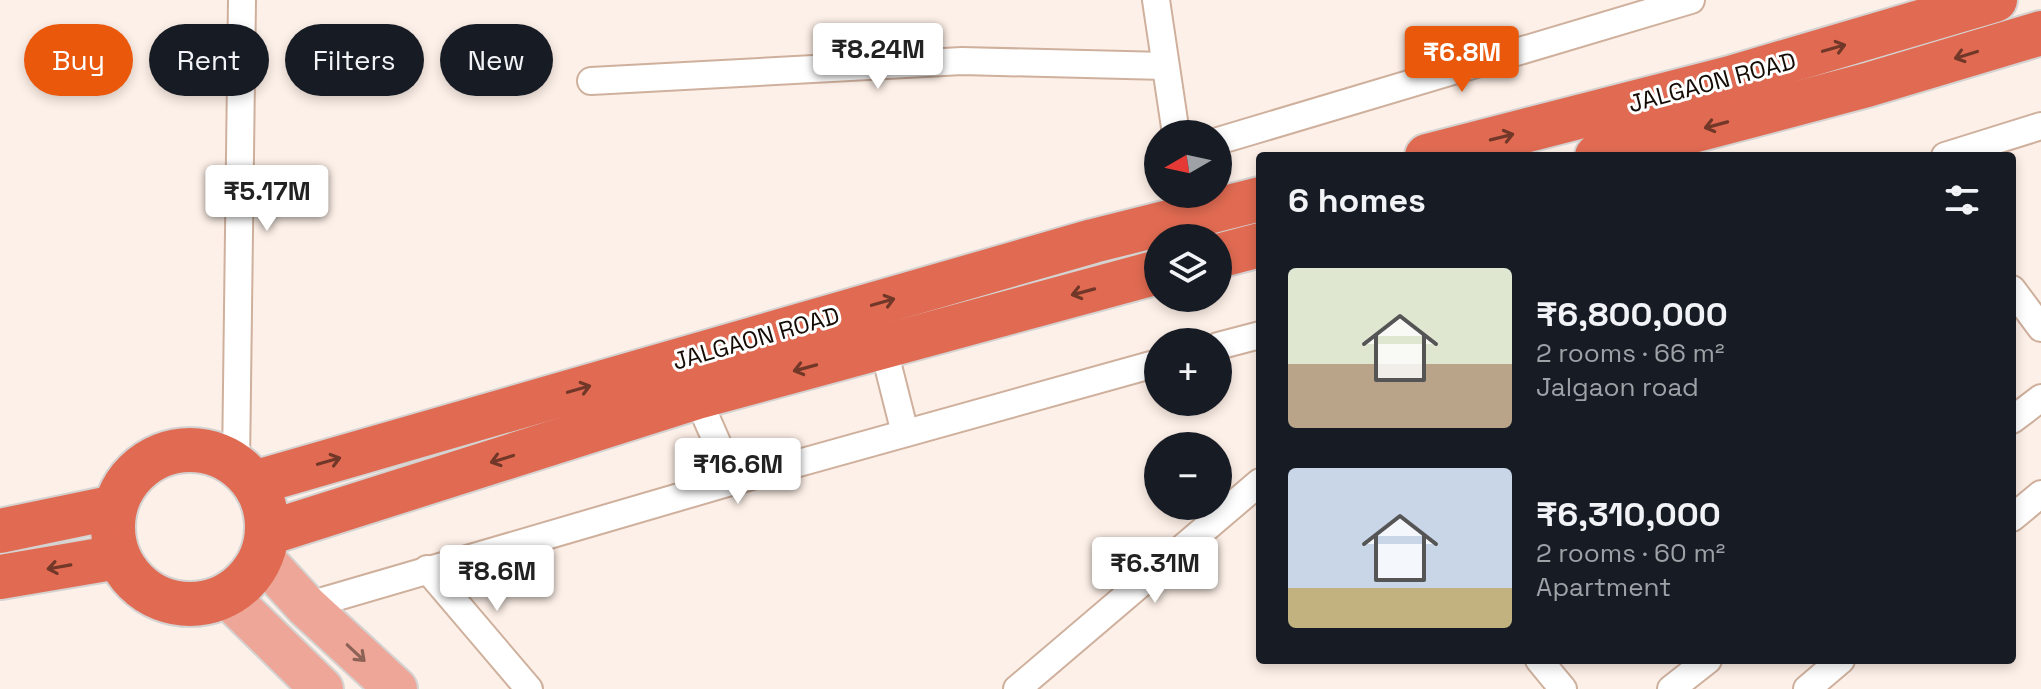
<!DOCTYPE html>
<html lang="en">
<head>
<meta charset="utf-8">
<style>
	body { margin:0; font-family:"Space Grotesk",sans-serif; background:#20242c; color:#f1f3f6; height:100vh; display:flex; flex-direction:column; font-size:30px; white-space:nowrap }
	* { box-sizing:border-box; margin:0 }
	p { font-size:26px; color:#9ea1a6 }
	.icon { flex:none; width:44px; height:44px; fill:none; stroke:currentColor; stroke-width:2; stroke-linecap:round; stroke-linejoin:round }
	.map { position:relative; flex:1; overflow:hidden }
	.details { position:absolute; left:1256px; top:152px; width:760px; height:512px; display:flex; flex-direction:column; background:#171b24; border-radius:8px; box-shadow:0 4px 12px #0003 }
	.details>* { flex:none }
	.guide { position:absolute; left:24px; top:24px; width:760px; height:72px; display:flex; gap:16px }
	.needle { width:52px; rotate:261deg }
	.controls { position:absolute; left:1144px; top:120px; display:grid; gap:16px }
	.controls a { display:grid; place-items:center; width:88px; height:88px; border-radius:50%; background:#171b24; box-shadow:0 4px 12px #0003; font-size:40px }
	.price { position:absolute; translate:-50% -68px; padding:0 18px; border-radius:8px; background:#fff; color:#222; font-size:26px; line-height:52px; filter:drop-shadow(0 2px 4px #0008) }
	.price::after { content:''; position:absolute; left:50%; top:48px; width:24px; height:18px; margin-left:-12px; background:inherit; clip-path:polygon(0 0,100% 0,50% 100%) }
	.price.active { background:#ea580c; color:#fff }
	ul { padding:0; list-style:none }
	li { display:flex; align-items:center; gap:24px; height:200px; padding:0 32px }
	li span { display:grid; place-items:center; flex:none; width:224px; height:160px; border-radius:8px; color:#555 }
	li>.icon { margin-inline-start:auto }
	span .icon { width:96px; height:96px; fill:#fffc; stroke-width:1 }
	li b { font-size:34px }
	h2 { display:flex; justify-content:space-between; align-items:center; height:96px; padding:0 32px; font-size:34px }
	.chip { padding:0 28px; border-radius:36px; background:#171b24; box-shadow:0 4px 12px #0003; font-size:28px; line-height:72px }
	.chip.active { background:#ea580c; color:#fff }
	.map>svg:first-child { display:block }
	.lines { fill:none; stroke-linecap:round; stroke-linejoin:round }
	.street-casing { stroke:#cfb09d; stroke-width:30 }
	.primary-casing { stroke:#d5d3d2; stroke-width:46 }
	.highway-casing { stroke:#d5d3d2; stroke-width:48 }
	.street { stroke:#fff; stroke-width:26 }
	.primary { stroke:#eda697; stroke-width:42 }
	.highway { stroke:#e16b52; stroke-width:44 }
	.oneway { stroke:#713728 }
	.oneway2 { stroke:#8c6156 }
	.labels { text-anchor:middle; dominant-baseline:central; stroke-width:6; stroke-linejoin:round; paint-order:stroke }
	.street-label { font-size:24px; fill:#160c06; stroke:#fff }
</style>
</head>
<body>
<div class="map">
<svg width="2041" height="689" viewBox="0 0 2041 689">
	<rect width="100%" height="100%" fill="#fdf0e8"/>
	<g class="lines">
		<g class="street-casing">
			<g id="street">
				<polyline points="1156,0 1176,134"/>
				<polyline points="591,81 962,61 1165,66"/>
				<polyline points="1218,141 1691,0"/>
				<polyline points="1945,156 2041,126"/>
				<polyline points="2012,289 2041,328"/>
				<polyline points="883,346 905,433"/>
				<polyline points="1218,346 1260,335"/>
				<polyline points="697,397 734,481"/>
				<polyline points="2012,420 2041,398"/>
				<polyline points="236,464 242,0"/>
				<polyline points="2012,518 2041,494"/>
				<polyline points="427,569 529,689"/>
				<polyline points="306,606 734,481 1158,363"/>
				<polyline points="1539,660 1563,689"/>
				<polyline points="1017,689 1260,482"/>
				<polyline points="1671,689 1708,660"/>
				<polyline points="1807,689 1841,660"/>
			</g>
		</g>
		<g class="primary-casing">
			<g id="primary">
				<polyline points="262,558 306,606 396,689"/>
				<polyline points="227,596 322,689"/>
			</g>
		</g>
		<g class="highway-casing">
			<g id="highway">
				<polyline points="1427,156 1730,78 1995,0"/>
				<polyline points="1597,156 1867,85 2041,33"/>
				<polyline points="1218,256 1260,245"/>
				<circle cx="190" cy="527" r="77"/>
				<polyline points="254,483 1093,241 1260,199"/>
				<polyline points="0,531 115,507"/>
				<polyline points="268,533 697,397 1158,272"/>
				<polyline points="0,577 118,557"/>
			</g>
		</g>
		<use href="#street" class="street"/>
		<use href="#primary" class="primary"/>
		<use href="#highway" class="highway"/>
	</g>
	<defs><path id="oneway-shaft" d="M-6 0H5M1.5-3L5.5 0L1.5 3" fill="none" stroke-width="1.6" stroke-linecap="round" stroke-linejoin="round" transform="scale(2)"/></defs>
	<g class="oneway">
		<use href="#oneway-shaft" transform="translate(1834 48) rotate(-16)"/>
		<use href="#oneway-shaft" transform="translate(1966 55) rotate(163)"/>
		<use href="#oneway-shaft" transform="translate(1716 125) rotate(165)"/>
		<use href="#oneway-shaft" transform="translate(1502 137) rotate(-14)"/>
		<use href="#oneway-shaft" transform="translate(1083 292) rotate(165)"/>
		<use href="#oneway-shaft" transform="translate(883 302) rotate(-16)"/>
		<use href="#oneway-shaft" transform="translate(805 368) rotate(165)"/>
		<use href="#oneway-shaft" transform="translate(579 389) rotate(-16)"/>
		<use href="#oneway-shaft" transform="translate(502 459) rotate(163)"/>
		<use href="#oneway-shaft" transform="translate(329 461) rotate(-16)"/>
		<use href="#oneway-shaft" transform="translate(59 567) rotate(170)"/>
	</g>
	<use class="oneway2" href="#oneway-shaft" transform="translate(356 653) rotate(43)"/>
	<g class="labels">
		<g class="street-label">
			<text transform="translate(1712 82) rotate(-15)">JALGAON ROAD</text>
			<text transform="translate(756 338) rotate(-16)">JALGAON ROAD</text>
		</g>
	</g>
</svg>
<div class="controls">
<a><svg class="needle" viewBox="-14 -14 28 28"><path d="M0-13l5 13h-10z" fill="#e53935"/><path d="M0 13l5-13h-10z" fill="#9ea1a6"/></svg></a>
<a><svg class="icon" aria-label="layers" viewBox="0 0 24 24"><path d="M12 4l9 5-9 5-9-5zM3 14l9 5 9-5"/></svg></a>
<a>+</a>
<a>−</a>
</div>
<b class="price" style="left:878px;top:91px">₹8.24M</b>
<b class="price active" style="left:1462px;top:94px">₹6.8M</b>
<b class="price" style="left:267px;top:233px">₹5.17M</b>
<b class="price" style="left:738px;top:506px">₹16.6M</b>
<b class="price" style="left:1155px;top:605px">₹6.31M</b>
<b class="price" style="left:497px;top:613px">₹8.6M</b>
<div class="guide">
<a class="chip active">Buy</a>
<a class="chip">Rent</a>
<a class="chip">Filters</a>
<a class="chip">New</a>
</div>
<section class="details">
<h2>6 homes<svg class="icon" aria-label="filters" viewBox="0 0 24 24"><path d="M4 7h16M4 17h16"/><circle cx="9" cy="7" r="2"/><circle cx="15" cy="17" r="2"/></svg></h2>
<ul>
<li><span style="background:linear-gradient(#dfe7d0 60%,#b9a48a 0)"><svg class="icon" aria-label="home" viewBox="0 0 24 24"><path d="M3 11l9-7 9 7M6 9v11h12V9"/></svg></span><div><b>₹6,800,000</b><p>2 rooms · 66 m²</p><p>Jalgaon road</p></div></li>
<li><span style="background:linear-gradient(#c9d6e8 75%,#c2b280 0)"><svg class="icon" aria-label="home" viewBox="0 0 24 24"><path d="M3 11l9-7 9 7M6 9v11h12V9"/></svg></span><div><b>₹6,310,000</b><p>2 rooms · 60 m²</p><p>Apartment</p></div></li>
</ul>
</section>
</div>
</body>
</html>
